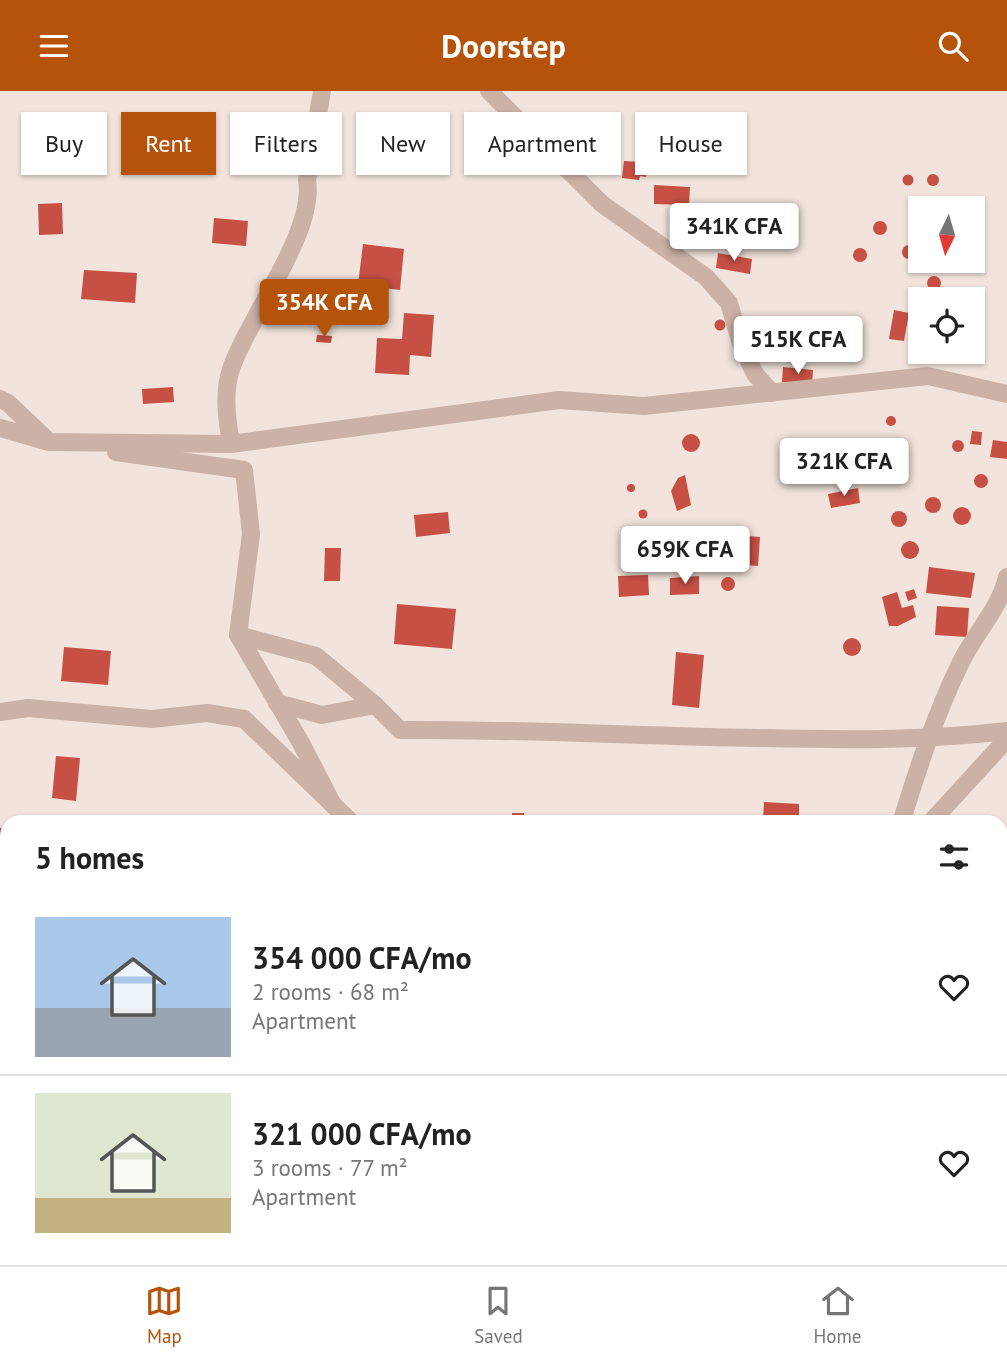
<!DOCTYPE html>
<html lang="en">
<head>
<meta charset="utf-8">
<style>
	body { margin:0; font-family:"PT Sans",sans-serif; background:#f6f6f6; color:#222; height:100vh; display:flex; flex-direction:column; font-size:26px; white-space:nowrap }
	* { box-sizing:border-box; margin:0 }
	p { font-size:23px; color:#767676 }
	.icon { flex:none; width:38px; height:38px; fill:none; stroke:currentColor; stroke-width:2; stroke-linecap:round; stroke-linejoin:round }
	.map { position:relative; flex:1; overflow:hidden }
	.drawer { position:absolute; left:0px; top:724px; width:1008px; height:450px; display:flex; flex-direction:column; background:#fff; border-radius:21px 21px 0 0; box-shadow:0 2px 5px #0004 }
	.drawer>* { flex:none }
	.hud { position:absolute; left:21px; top:21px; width:966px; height:63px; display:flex; gap:14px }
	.needle { width:46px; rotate:185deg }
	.fabs { position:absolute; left:908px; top:105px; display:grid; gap:14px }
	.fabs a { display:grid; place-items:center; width:77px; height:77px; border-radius:0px; background:#fff; box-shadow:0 2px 5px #0004; font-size:35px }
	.price { position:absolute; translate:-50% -60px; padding:0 16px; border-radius:7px; background:#fff; color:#222; font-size:23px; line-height:46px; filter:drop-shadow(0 2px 4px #0008) }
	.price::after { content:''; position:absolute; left:50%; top:42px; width:21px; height:16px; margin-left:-10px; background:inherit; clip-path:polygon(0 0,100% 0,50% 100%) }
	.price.current { background:#b45309; color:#fff }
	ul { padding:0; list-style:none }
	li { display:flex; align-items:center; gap:21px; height:175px; padding:0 35px }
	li+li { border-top:2px solid #e0e0e0 }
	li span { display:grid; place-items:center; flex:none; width:196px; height:140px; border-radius:0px; color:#555 }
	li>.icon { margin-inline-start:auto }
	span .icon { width:84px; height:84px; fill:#fffc; stroke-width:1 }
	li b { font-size:30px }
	h2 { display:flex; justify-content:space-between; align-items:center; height:84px; padding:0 35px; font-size:30px }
	.tag { padding:0 24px; border-radius:0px; background:#fff; box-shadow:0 2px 5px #0004; font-size:24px; line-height:63px }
	.tag.current { background:#b45309; color:#fff }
	header { display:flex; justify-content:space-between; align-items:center; height:91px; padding:0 35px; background:#b45309; color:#fff; font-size:32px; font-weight:700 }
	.tab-bar { display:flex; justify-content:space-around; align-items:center; height:98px; border-top:2px solid #e0e0e0; background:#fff; font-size:19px; color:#767676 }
	.tab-bar a { display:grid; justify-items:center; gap:4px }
	.tab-bar .current { color:#b45309 }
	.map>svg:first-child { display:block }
	.building { fill:#c75044 }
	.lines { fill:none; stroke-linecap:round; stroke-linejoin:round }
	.minor { stroke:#cbb2a7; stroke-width:18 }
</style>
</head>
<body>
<header><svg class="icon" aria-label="menu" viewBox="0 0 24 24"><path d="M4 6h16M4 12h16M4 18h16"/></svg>Doorstep<svg class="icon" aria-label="search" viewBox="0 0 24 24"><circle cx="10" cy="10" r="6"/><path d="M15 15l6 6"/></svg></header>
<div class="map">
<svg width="1007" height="1174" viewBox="0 0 1007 1174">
	<rect width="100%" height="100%" fill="#f2e4dc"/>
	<g class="building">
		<circle cx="699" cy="33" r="7"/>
		<polygon points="624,70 641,71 641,75 647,76 646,86 640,85 639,89 622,87"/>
		<circle cx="933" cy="89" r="6"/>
		<circle cx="908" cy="89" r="5.5"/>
		<polygon points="654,94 690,96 689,114 654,113"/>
		<polygon points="62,112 63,143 39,144 38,113"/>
		<polygon points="214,127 248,130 246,155 212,152"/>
		<circle cx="880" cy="137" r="7"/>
		<polygon points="363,153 404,158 400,199 358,194"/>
		<circle cx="909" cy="161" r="7"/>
		<circle cx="860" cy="164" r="7"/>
		<polygon points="718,162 752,168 750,183 716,177"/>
		<polygon points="84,179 137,182 135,212 81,208"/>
		<circle cx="934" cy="192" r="7"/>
		<polygon points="894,219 909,222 904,250 889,248"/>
		<polygon points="404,222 434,224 431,266 410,264 409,284 375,282 377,247 402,248"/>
		<circle cx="720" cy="234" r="5.5"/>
		<polygon points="753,235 773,236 770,267 750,265"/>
		<polygon points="317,244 332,245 331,252 316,251"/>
		<polygon points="783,276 813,279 812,294 782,291"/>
		<polygon points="173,296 174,311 143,313 142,298"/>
		<circle cx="891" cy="330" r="5"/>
		<polygon points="972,340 982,341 981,354 970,353"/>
		<circle cx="691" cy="352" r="9"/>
		<circle cx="958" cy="355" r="6"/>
		<polygon points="993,349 1007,351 1007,368 990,366"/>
		<circle cx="981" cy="390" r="7"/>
		<polygon points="685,384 691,414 677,420 671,400 678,387"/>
		<circle cx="631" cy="397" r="4"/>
		<polygon points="858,397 860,412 831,417 828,403"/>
		<circle cx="933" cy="414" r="8"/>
		<circle cx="962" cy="425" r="9"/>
		<circle cx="643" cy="423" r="4.5"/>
		<circle cx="899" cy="428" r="8"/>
		<polygon points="448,421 450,442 416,446 414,424"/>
		<circle cx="701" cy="448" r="9"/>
		<polygon points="735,444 760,446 758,475 733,473"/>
		<circle cx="910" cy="459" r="9"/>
		<polygon points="325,457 341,457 340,490 324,490"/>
		<polygon points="929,476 975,482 971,507 926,502"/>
		<polygon points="648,484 649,504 619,506 618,485"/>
		<polygon points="699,485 699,503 670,504 670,487"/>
		<circle cx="728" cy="493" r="7"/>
		<polygon points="914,498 917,507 908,510 905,501"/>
		<polygon points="897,501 902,517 913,514 916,526 898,535 889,535 882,506"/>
		<polygon points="397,513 456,518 452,558 394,553"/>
		<polygon points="937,515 969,517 967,546 935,544"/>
		<circle cx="852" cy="556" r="9"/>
		<polygon points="64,556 111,560 108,594 61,590"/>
		<polygon points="676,561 704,564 699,617 672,614"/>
		<polygon points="56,665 80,667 76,710 52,707"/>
		<polygon points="764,711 799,713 799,732 763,730"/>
		<rect x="512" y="722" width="12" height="10"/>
		<polygon points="0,737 6,738 4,770 0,769"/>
		<polygon points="0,792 7,793 7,827 0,827"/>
		<polygon points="0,1132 7,1135 7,1153 0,1151"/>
	</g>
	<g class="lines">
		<g class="minor">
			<polyline points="489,0 602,113 706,186 729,212 741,253 755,283 772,302"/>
			<polyline points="0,308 8,312 45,347"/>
			<polyline points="0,337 49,351 231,353 559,309 644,315 928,285 1007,303"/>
			<path d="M231,353C227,328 223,302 231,278C248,227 316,141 307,89L322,0"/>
			<polyline points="116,361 244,379 251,443 238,544 301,652 333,714"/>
			<polyline points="238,544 316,565 375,614"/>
			<path d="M277,612L322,624L375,614L400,639C519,638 638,645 757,647C841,649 924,650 1007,640"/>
			<polyline points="0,621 28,617 152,628 207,622 244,628 352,732"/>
			<path d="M901,732C918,677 936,622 961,571C975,542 1000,517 1007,486"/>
			<polyline points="930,732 1007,648"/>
			<polyline points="0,1030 7,1036"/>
			<polyline points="140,1167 148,1174"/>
			<polyline points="247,1167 267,1174"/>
			<polyline points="624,1174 628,1167"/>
		</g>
	</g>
</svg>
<div class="fabs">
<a><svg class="needle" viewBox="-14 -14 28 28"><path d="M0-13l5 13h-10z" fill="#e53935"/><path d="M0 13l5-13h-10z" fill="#767676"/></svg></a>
<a><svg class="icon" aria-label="locate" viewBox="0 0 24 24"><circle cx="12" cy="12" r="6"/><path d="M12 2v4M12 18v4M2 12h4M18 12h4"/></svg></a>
</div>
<b class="price" style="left:734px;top:172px">341K CFA</b>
<b class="price current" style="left:324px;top:248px">354K CFA</b>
<b class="price" style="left:798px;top:285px">515K CFA</b>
<b class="price" style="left:844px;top:407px">321K CFA</b>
<b class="price" style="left:685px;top:495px">659K CFA</b>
<div class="hud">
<a class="tag">Buy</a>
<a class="tag current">Rent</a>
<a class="tag">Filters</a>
<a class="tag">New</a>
<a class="tag">Apartment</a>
<a class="tag">House</a>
</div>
<section class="drawer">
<h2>5 homes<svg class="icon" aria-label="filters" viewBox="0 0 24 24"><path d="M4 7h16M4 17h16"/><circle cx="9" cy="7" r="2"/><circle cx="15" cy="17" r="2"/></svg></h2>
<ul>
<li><span style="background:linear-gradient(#a9c7e8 65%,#9aa5b1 0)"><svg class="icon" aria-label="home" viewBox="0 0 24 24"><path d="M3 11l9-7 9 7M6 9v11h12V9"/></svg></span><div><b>354 000 CFA/mo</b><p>2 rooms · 68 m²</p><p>Apartment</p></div><svg class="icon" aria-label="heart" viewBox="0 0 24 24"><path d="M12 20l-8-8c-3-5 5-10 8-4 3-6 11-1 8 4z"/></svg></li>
<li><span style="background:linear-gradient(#dfe7d0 75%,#c2b280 0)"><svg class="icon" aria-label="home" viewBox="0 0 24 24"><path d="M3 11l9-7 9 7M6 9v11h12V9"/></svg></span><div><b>321 000 CFA/mo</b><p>3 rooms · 77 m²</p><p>Apartment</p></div><svg class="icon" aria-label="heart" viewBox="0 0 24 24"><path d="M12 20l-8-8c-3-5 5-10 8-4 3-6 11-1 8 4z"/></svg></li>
</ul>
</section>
</div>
<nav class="tab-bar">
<a class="current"><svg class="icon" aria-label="map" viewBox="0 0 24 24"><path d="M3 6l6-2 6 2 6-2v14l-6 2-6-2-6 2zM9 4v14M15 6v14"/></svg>Map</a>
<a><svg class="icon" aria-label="saved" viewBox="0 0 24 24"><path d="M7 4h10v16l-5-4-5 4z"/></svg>Saved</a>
<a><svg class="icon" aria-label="home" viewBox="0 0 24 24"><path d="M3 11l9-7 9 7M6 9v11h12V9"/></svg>Home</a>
</nav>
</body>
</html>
